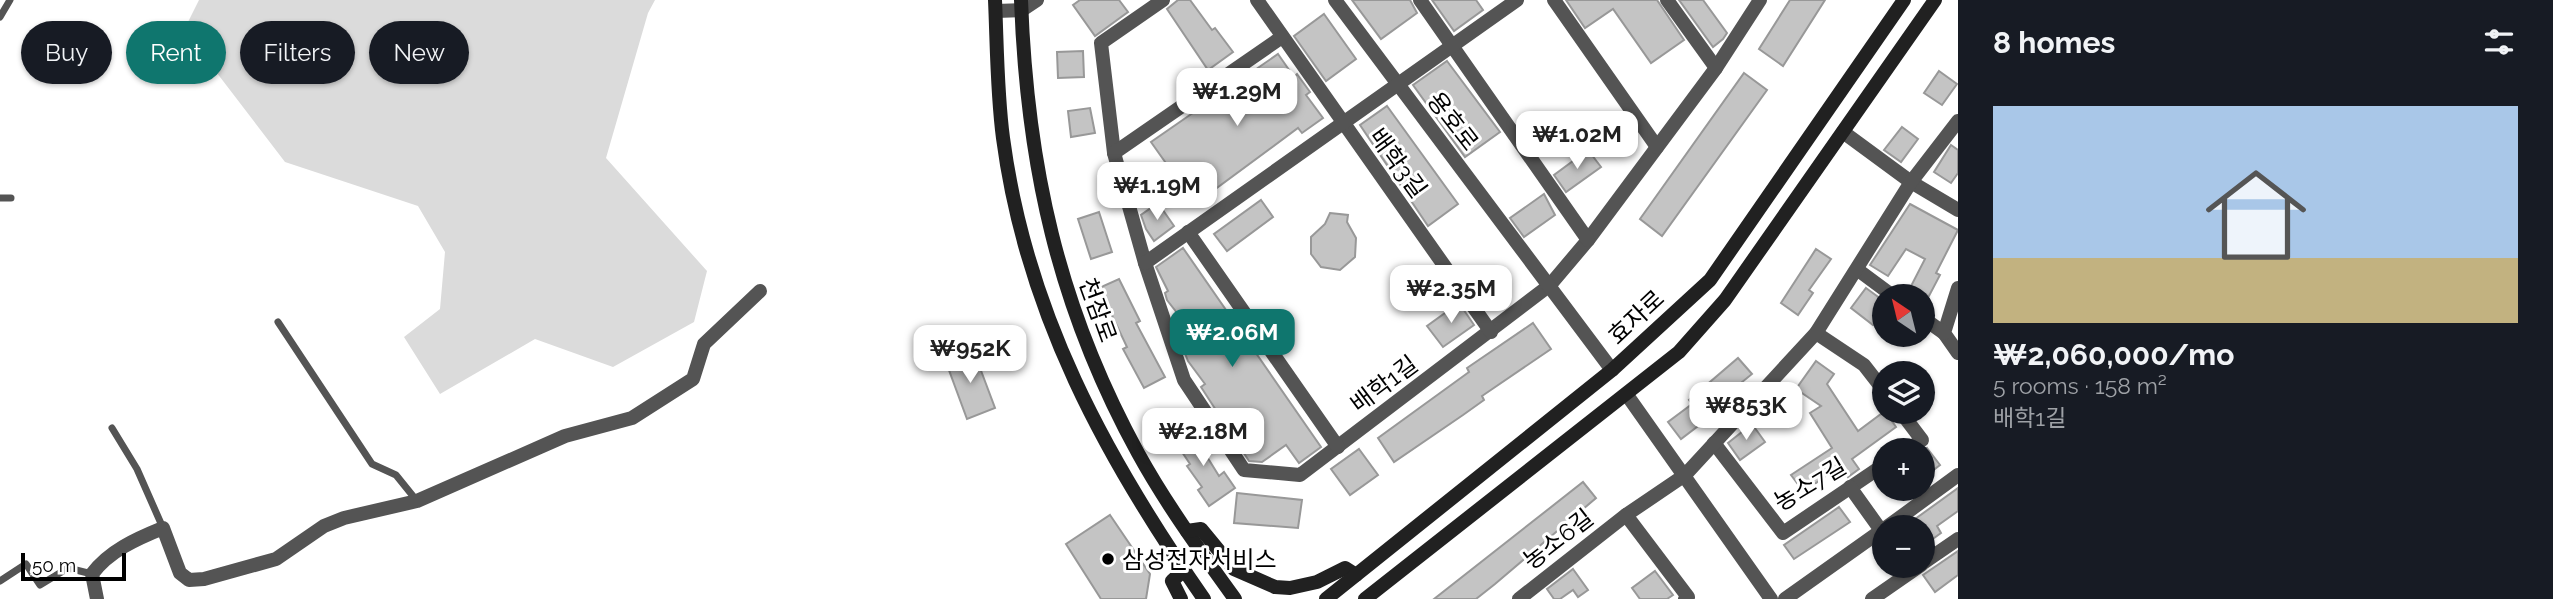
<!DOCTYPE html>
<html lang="en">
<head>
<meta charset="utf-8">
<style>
	body { margin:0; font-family:Raleway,"Noto Sans KR",sans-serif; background:#20242c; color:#f1f3f6; height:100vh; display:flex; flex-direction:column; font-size:26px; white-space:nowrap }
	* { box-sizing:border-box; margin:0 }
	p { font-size:23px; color:#9ea1a6 }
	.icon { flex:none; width:38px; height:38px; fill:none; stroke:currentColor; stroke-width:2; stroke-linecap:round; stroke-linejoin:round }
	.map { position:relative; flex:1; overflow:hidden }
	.side { display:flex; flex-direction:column; background:#171b24; width:595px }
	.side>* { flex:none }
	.guide { position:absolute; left:21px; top:21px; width:665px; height:63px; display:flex; gap:14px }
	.needle { width:46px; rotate:325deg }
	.tools { position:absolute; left:1872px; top:284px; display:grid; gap:14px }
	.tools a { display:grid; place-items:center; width:63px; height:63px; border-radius:50%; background:#171b24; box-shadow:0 2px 5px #0004; font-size:35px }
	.scale { position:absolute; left:21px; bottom:18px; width:105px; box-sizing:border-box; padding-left:7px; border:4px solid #000; border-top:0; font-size:19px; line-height:24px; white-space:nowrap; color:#000; -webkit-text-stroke:5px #fff; paint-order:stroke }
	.price { position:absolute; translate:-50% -60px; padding:0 16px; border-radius:14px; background:#fff; color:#222; font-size:23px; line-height:46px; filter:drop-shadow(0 2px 4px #0008) }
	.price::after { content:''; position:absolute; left:50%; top:42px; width:21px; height:16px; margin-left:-10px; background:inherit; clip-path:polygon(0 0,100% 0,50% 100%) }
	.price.selected { background:#0f766e; color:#fff }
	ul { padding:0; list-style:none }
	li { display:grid; align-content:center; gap:14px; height:371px; padding:0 35px }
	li+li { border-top:2px solid #363941 }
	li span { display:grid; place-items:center; height:217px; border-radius:0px; color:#555 }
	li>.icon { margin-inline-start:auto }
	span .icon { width:126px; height:126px; fill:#fffc; stroke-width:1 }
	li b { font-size:30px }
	h2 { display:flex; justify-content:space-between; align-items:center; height:84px; padding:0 35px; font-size:30px }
	.chip { padding:0 24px; border-radius:32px; background:#171b24; box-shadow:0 2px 5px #0004; font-size:24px; line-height:63px }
	.chip.selected { background:#0f766e; color:#fff }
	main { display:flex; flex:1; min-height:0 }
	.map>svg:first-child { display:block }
	.green { fill:#dbdbdb }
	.building { fill:#c4c4c4; stroke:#989898; stroke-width:2 }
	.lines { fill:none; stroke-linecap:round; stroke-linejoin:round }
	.lane { stroke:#545454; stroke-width:7 }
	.street { stroke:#545454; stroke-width:14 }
	.secondary { stroke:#212121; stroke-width:14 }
	.poi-dot { fill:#000; stroke:#fff; stroke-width:2.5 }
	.labels { text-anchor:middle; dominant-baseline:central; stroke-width:6; stroke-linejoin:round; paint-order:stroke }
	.street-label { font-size:24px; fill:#000; stroke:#fff }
	.poi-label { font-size:24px; fill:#000; stroke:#fff; text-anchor:start }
</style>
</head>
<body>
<main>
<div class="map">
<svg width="1958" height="599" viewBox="0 0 1958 599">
	<rect width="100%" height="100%" fill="#fff"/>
	<polygon class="green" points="199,0 655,0 648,13 606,158 707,271 694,322 613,367 535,339 440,394 404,337 440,309 445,252 418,206 285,162 184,30"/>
	<g class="building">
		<polygon points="1080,0 1119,0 1128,12 1095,36 1073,5"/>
		<polygon points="1178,0 1190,0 1212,30 1215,28 1233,52 1208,70 1167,9"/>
		<polygon points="1352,0 1410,0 1417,13 1381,39"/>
		<polygon points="1432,0 1476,0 1483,10 1454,31"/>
		<polygon points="1566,0 1657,0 1684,40 1651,63 1613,9 1585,28"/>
		<polygon points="1679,0 1703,0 1727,33 1723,39 1713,47"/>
		<polygon points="1790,0 1825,0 1783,66 1759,49"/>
		<polygon points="1324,14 1356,59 1326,81 1294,36"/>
		<polygon points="1083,51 1084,77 1058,78 1057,52"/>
		<polygon points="1278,54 1294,77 1297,74 1310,92 1306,95 1323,118 1302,133 1298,128 1195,204 1151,142"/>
		<polygon points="1447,61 1500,132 1465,157 1413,85"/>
		<polygon points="1939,71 1957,84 1942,105 1924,93"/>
		<polygon points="1744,73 1767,90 1662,236 1640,219"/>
		<polygon points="1387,106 1458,204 1428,226 1360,125"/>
		<polygon points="1090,108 1095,133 1071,137 1068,111"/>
		<polygon points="1902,127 1918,139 1901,162 1884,150"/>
		<polygon points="1951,145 1958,150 1958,173 1951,183 1934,172"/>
		<polygon points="1588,150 1601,167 1566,192 1554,175"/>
		<polygon points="1544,194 1555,215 1524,237 1510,218"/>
		<polygon points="1261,200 1273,217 1227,251 1214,234"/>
		<polygon points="1158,203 1174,226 1154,241 1146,229 1141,215"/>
		<polygon points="1910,204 1958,230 1936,273 1940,275 1929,296 1908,292 1925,259 1906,249 1888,276 1870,265"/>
		<polygon points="1099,212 1112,252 1091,259 1078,219"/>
		<polygon points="1330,213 1348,215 1347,222 1356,238 1355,257 1340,270 1321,267 1311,254 1311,237 1325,224"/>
		<polygon points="1183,248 1321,447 1299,463 1286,445 1262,462 1249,461 1201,387 1205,384 1188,361 1184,351 1189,348 1175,322 1181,318 1167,300 1165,293 1168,291 1156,267"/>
		<polygon points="1816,249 1831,259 1809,290 1813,293 1798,315 1781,303"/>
		<polygon points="1119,279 1140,321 1136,323 1165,377 1144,388 1123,349 1127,347 1099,288"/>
		<polygon points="1866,288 1885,302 1885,310 1873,325 1851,308"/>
		<polygon points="1459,303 1474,325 1443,347 1427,326"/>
		<polygon points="1533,323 1551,349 1482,396 1484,400 1463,415 1394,462 1378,438 1469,372 1467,368"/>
		<polygon points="974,352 995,408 967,419 946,362"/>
		<polygon points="1738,358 1752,374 1698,418 1702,423 1681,439 1668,422 1692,404 1689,400"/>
		<polygon points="1816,361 1834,374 1827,384 1858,431 1885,411 1896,427 1852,459 1859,469 1848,477 1840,465 1804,492 1791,475 1832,448 1810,413 1821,406 1796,389"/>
		<polygon points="1752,424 1765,442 1740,460 1728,443"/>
		<polygon points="1188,426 1219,476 1224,472 1235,488 1209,506 1198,490 1202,487 1187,466 1190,464 1172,437"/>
		<polygon points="1927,448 1940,465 1923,478 1923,451"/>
		<polygon points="1359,449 1378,475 1350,495 1331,469"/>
		<polygon points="1583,482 1596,498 1495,584 1476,599 1434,599"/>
		<polygon points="1958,488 1958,511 1937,526 1941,533 1923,546 1923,527 1904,527"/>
		<polygon points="1237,493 1302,500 1298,528 1234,523"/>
		<polygon points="1839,507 1850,522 1794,559 1784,545"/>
		<polygon points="1110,515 1150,574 1146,599 1101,599 1066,544"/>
		<polygon points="1958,551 1958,575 1935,592 1923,575"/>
		<polygon points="1573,569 1588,590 1578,597 1573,590 1560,599 1554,599 1547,589"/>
		<polygon points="1655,571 1673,595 1667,599 1640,599 1632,588"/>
	</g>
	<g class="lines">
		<g class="lane">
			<polyline points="0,17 10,0"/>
			<polyline points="0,198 11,198"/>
			<polyline points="278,322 372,464 396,475 417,501"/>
			<polyline points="112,428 137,469 163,528"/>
			<polyline points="0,581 26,564 40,585 68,568 92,574"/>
		</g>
		<g class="street">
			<polyline points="1163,0 1101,43 1114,153 1145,263 1184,380 1244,470 1300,475 1550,285 1588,240 1716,68 1760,0"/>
			<polyline points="1257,0 1491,332"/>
			<polyline points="1335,0 1612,370"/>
			<polyline points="1420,0 1588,240"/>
			<polyline points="1554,0 1657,147"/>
			<polyline points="1667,0 1716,68"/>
			<polyline points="996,11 1022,10 1037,0"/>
			<polyline points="1843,132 1911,182 1958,210"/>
			<polyline points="1114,153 1282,37"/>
			<polyline points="1188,232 1338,447"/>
			<polyline points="1145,263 1517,0"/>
			<polyline points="1858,270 1893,296"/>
			<polyline points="1958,288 1944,333 1958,353"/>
			<polyline points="1923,318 1944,333"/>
			<polyline points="1816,333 1864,365 1885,392"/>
			<polyline points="1627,395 1771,599"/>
			<polyline points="1900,411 1922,440 1907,450"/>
			<polyline points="1714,443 1783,533 1885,464"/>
			<polyline points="1850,487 1885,536"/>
			<polyline points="1626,515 1688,597 1685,599"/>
			<polyline points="1887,527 1958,475"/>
			<polyline points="1923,563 1958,539"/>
			<path d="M97,599L92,574C109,551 136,539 163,528L180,573L189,580L204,579L276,559L324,526L344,518L417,501L565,436L632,418L693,379L704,344L760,291"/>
			<polyline points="1519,599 1626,515 1685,475 1816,333 1911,182 1958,121"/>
			<polyline points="1785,599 1885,528"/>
			<polyline points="1872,599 1921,565"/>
		</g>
		<g class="secondary">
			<path d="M995,0C997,45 997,93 1003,138C1026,312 1105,457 1204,599"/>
			<path d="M1021,0C1027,165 1058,307 1138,453C1166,504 1201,552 1235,599"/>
			<polyline points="1187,531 1201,529 1234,569 1275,587 1290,588 1317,582 1345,568 1356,575"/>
			<polyline points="1181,599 1172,581 1184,570"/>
			<polyline points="1326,599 1612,370 1710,280 1904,0"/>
			<polyline points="1365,599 1679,352 1725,300 1935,0"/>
		</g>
	</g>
	<circle class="poi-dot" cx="1108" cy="559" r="7"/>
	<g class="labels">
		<g class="street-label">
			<text transform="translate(1453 121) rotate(52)">용호로</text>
			<text transform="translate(1398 163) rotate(54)">배학3길</text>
			<text transform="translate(1098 310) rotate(70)">천잠로</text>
			<text transform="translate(1636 317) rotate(-43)">효자로</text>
			<text transform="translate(1384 384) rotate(-37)">배학1길</text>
			<text transform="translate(1810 484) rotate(-31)">농소7길</text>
			<text transform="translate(1558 539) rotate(-38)">농소6길</text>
		</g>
		<g class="poi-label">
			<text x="1122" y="559">삼성전자서비스</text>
		</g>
	</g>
</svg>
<div class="tools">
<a><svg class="needle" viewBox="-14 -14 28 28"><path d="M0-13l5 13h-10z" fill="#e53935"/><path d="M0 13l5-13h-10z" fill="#9ea1a6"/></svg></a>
<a><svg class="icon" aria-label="layers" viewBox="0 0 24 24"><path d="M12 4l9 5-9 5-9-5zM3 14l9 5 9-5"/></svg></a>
<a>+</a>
<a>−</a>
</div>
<div class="scale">50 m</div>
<b class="price" style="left:1237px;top:128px">₩1.29M</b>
<b class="price" style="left:1577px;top:171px">₩1.02M</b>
<b class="price" style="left:1157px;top:222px">₩1.19M</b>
<b class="price" style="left:1451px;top:325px">₩2.35M</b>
<b class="price selected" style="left:1232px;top:369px">₩2.06M</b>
<b class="price" style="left:970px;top:385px">₩952K</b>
<b class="price" style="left:1746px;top:442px">₩853K</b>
<b class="price" style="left:1203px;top:468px">₩2.18M</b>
<div class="guide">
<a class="chip">Buy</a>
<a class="chip selected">Rent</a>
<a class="chip">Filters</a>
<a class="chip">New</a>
</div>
</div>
<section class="side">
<h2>8 homes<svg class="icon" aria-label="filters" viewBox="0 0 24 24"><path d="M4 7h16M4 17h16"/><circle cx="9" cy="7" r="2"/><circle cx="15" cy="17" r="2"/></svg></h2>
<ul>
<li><span style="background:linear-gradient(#a9c7e8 70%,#c2b280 0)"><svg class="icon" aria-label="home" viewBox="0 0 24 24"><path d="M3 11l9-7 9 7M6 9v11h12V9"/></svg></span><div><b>₩2,060,000/mo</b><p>5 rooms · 158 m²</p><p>배학1길</p></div></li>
</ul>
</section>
</main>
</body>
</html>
